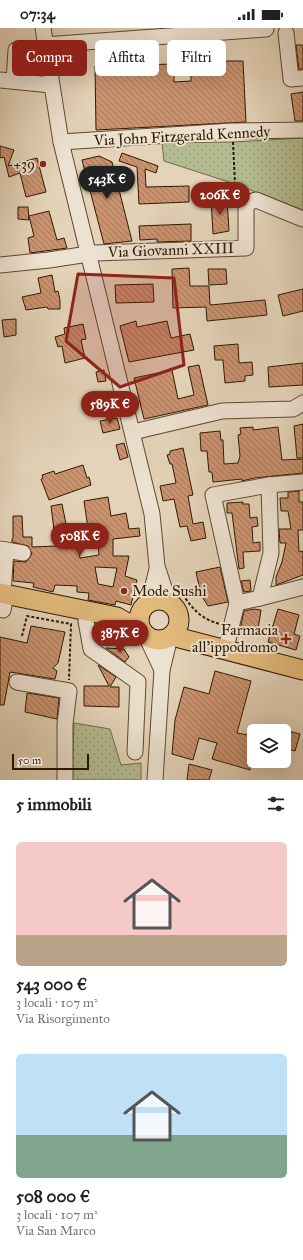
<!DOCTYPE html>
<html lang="it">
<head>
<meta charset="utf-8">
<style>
	body { margin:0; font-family:"IM FELL Great Primer",serif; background:#f2f2f2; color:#202124; height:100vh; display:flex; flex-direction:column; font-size:15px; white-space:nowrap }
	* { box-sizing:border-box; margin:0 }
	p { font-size:13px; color:#757577 }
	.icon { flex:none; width:22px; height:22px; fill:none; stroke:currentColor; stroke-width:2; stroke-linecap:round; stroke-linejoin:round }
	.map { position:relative; height:752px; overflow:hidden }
	.side { display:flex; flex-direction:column; background:#fff; flex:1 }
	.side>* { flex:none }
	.banner { position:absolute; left:12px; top:12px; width:279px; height:36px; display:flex; gap:8px }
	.tools { position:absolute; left:247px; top:696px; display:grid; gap:8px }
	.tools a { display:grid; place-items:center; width:44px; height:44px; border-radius:6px; background:#fff; box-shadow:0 4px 16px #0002; font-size:20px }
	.scale { position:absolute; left:12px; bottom:10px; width:77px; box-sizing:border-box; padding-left:4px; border:2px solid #301900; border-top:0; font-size:11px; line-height:14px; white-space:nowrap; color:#301900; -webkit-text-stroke:3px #ede2d1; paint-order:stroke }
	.price { position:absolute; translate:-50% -34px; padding:0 9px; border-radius:14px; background:#8f2418; color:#fff; font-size:13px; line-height:26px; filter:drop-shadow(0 1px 2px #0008) }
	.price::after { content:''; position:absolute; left:50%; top:24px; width:12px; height:9px; margin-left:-6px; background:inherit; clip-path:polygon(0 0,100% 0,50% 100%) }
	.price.active { background:#222; color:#fff }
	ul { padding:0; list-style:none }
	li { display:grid; align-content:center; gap:8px; height:212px; padding:0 16px }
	li span { display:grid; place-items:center; height:124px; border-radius:6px; color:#555 }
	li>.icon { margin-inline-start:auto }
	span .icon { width:72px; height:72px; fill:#fffc; stroke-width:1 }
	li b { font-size:17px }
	h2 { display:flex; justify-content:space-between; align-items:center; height:48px; padding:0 16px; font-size:17px }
	.pill { padding:0 14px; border-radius:6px; background:#fff; box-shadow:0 4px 16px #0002; font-size:14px; line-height:36px }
	.pill.active { background:#8f2418; color:#fff }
	.status { display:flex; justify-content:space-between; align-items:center; height:28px; padding:0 20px; background:#fff; direction:ltr }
	.status svg { height:11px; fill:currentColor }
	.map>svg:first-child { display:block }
	.green { fill:url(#green-dots); stroke:#726a48 }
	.building { fill:url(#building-back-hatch); stroke:#301900; fill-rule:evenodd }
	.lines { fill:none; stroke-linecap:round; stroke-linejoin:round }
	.minor-casing { stroke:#5d482e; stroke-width:17 }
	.major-casing { stroke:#301900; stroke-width:21 }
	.path { stroke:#301900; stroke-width:2; stroke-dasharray:3 2; stroke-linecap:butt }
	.minor { stroke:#ede2d1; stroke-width:15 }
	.major { stroke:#e2ba7c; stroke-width:19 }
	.marked { fill:#8f2418; fill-opacity:0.2; stroke:#8f2418; stroke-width:3; stroke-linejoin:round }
	.poi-dot { fill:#8f2418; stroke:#ede2d1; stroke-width:1.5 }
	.labels { text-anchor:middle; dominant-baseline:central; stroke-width:4; stroke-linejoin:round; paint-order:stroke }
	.street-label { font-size:15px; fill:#301900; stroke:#ede2d1 }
	.poi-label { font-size:15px; fill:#301900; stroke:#ede2d1; text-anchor:end }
</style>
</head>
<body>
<div class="status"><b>07:34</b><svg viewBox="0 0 49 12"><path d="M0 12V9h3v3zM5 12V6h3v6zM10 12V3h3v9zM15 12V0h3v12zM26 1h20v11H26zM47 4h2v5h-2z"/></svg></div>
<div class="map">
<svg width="303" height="752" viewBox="0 0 303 752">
	<defs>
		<pattern id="green-dots" width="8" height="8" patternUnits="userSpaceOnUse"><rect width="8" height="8" fill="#b3bc90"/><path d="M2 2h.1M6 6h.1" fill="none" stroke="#9aa17a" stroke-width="1.8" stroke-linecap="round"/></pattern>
		<pattern id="building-back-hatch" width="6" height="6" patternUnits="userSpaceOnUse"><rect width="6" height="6" fill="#cb926e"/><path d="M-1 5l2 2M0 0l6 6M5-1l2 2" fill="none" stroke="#a57658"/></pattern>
	</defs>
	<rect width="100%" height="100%" fill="#e4d3b8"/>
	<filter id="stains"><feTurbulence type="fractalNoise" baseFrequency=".005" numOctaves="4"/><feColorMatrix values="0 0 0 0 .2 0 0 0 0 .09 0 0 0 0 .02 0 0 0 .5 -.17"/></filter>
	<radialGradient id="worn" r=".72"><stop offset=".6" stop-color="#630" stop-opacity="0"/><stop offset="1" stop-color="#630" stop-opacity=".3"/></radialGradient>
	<g class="green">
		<polygon points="303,110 303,182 235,156 164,133 162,115 233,114"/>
		<polygon points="74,695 110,701 121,737 141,735 141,752 72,752"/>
	</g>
	<g class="building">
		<polygon points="296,17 303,17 303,41 299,41"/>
		<polygon points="227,33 243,33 246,94 96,102 95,38 174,36 174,54 191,53 191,34"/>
		<polygon points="303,64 303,93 295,93 291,66"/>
		<polygon points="0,118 14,122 8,138 37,130 46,164 26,169 20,145 9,149 4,129 0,130"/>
		<polygon points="122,125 158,138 156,145 145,141 146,159 189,158 189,174 139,176 137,139 119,133"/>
		<polygon points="99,128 112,134 132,213 104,216 82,132"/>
		<polygon points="227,170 229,203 213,206 211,171"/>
		<polygon points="18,179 28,179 29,192 18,191"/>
		<polygon points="49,183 57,212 64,210 67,220 30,225 28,210 34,208 29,188"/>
		<polygon points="191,196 191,213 157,214 157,211 140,212 139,198"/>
		<polygon points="189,240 190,258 209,258 210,277 265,272 267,287 207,293 206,279 173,280 172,241"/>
		<polygon points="208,241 226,241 227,256 209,257"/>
		<polygon points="52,247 55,264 58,263 60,272 60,281 48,281 47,279 26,282 22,269 41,265 38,250"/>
		<polygon points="153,256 154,274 116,275 115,257"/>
		<polygon points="303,261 303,283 283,288 278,267"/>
		<polygon points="16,291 16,307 4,309 2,292"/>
		<polygon points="136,293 137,299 167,293 171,310 190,306 194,322 129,334 120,298"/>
		<polygon points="83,296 86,311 81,312 85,330 65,335 62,318 58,319 55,309 65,306 64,300"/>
		<polygon points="238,316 239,335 252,334 253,347 245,348 245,353 225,355 223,332 215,332 214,318"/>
		<polygon points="303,335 303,357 269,359 268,339"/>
		<polygon points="199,337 208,377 144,391 134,350 172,342 178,371 194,367 188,339"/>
		<polygon points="104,342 106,353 98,354 96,344"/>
		<polygon points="117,390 120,401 103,405 100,393"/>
		<polygon points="303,396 303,430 297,430 294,398"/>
		<polygon points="253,399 253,402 278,399 282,432 303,431 303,445 254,450 242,453 242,451 213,454 212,444 209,444 207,423 201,423 200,405 220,403 221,412 223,412 224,436 238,435 240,428 238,407 241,406 240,400"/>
		<polygon points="124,415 128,429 120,432 116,417"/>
		<polygon points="183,420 193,467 188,468 193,496 203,494 206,510 191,513 187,498 180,499 174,471 163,473 160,458 176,455 172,436 170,436 167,427 170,426 170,423"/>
		<polygon points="83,437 87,450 89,449 91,457 49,472 41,451 43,450 42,447 54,443 55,446"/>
		<polygon points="299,463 299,474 303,474 303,502 298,502 299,524 303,523 303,547 276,557 276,549 282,534 286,515 280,515 279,501 291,501 288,483 281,483 280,470 288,470 288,464"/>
		<path d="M108,469L111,488L126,485L129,501L139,500L140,508L113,511V528H129L125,548L137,552L131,577L116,573L115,577L88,572L89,565L77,564V558L55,557L53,564L33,559L34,555L13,553L14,533L26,534L32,526L28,518L12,514V511L13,510V488H22L23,509H32V519L56,518L51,478L62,476L69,511H76L80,530L99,527L97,506L89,507L84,473ZM95,539L117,540L113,559L98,556Z"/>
		<polygon points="243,474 243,476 249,476 250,490 257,489 258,498 252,499 253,515 260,514 260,523 243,524 244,540 239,541 232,485 227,485 227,475"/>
		<polygon points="220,539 228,574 208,578 201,567 196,544"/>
		<polygon points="250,552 251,563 244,564 241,553"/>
		<polygon points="254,581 261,582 257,608 242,605 242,602 240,602 244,583"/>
		<polygon points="278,581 299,587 294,606 300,608 296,622 268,614"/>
		<polygon points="31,598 65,604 58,635 53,640 57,643 55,651 10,644 4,677 0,677 0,609 27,615"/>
		<polygon points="106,620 124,621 129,629 125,634"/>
		<polygon points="98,637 116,649 110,659 119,659 119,679 84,678 84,658 109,658"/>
		<polygon points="215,643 251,653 237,705 254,708 250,742 212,731 217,715 199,710 193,732 172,726 175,692 184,659 209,666"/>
		<polygon points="27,665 59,670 57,691 25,684"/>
		<polygon points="284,702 300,706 295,723 284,720"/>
		<polygon points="189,736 212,742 209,752 187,752"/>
	</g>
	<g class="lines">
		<g class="minor-casing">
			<g id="minor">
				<polyline points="43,0 61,114 152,486 157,538 169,575"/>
				<polyline points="286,5 291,51 303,50"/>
				<polyline points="44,17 266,1"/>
				<polyline points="0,52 51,57"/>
				<polyline points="14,53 16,22"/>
				<polyline points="61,114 232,103 303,102"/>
				<polyline points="0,237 49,232 95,225 246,220 246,180 248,175 256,172 303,191"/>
				<polyline points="133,404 222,383 293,381 303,375"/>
				<polyline points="0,521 23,525"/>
				<polyline points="3,565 6,522"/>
				<polyline points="260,570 303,559"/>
				<polyline points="237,575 213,467 269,457"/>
				<polyline points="144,578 151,566 157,541"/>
				<polyline points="3,582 6,566"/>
				<polyline points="89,583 86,593 91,621 138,654 135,724"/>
				<polyline points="146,608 162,642"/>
				<polyline points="226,620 237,575 260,570 271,525 269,457 303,454"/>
				<polyline points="17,654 69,663 65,696 65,752"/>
				<polyline points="155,752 162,642 170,609"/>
			</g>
		</g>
		<g class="major-casing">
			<g id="major">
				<polyline points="0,565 117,589 141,603"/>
				<circle cx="159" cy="592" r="20"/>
				<polyline points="172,608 303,642"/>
			</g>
		</g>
		<g class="path">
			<polyline points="233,114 235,156 241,166"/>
			<path d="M177,558C190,577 197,590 220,596"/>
			<polyline points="22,608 27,588 71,596 69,652"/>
		</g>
		<use href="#minor" class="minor"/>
		<use href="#major" class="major"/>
	</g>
	<path class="marked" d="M78,246L174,250L184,337L120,359L66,313Z"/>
	<g class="poi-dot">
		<circle cx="43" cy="136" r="4"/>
		<circle cx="124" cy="563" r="4"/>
		<path d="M284 605h4v4h4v4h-4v4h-4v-4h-4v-4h4z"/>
	</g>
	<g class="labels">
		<g class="street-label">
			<text transform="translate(182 108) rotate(-3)">Via John Fitzgerald Kennedy</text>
			<text transform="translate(171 222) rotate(-2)">Via Giovanni XXIII</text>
		</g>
		<g class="poi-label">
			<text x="35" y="136">+39</text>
			<text x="132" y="563" text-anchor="start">Mode Sushi</text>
			<text x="278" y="602">Farmacia<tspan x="278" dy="17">all'ippodromo</tspan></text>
		</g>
	</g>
	<rect width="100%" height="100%" filter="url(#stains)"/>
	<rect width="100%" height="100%" fill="url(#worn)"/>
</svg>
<div class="tools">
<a><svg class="icon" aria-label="layers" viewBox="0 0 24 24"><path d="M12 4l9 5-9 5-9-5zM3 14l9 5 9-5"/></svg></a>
</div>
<div class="scale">50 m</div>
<b class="price active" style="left:107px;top:172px">543K €</b>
<b class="price" style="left:220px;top:188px">206K €</b>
<b class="price" style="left:110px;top:397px">589K €</b>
<b class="price" style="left:80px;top:529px">508K €</b>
<b class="price" style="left:120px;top:626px">387K €</b>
<div class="banner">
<a class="pill active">Compra</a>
<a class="pill">Affitta</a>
<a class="pill">Filtri</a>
</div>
</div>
<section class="side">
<h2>5 immobili<svg class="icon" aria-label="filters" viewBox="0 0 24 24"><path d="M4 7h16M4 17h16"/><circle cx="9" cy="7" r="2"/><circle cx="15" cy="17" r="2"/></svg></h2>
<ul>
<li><span style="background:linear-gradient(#f6c9c9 75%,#b9a48a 0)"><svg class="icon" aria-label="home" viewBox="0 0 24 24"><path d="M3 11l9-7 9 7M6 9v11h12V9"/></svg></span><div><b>543 000 €</b><p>3 locali · 107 m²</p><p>Via Risorgimento</p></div></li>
<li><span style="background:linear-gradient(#bfe0f5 65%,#7fa58c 0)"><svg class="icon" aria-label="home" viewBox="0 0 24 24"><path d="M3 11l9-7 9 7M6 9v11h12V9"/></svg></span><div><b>508 000 €</b><p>3 locali · 107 m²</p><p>Via San Marco</p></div></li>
</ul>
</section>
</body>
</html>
